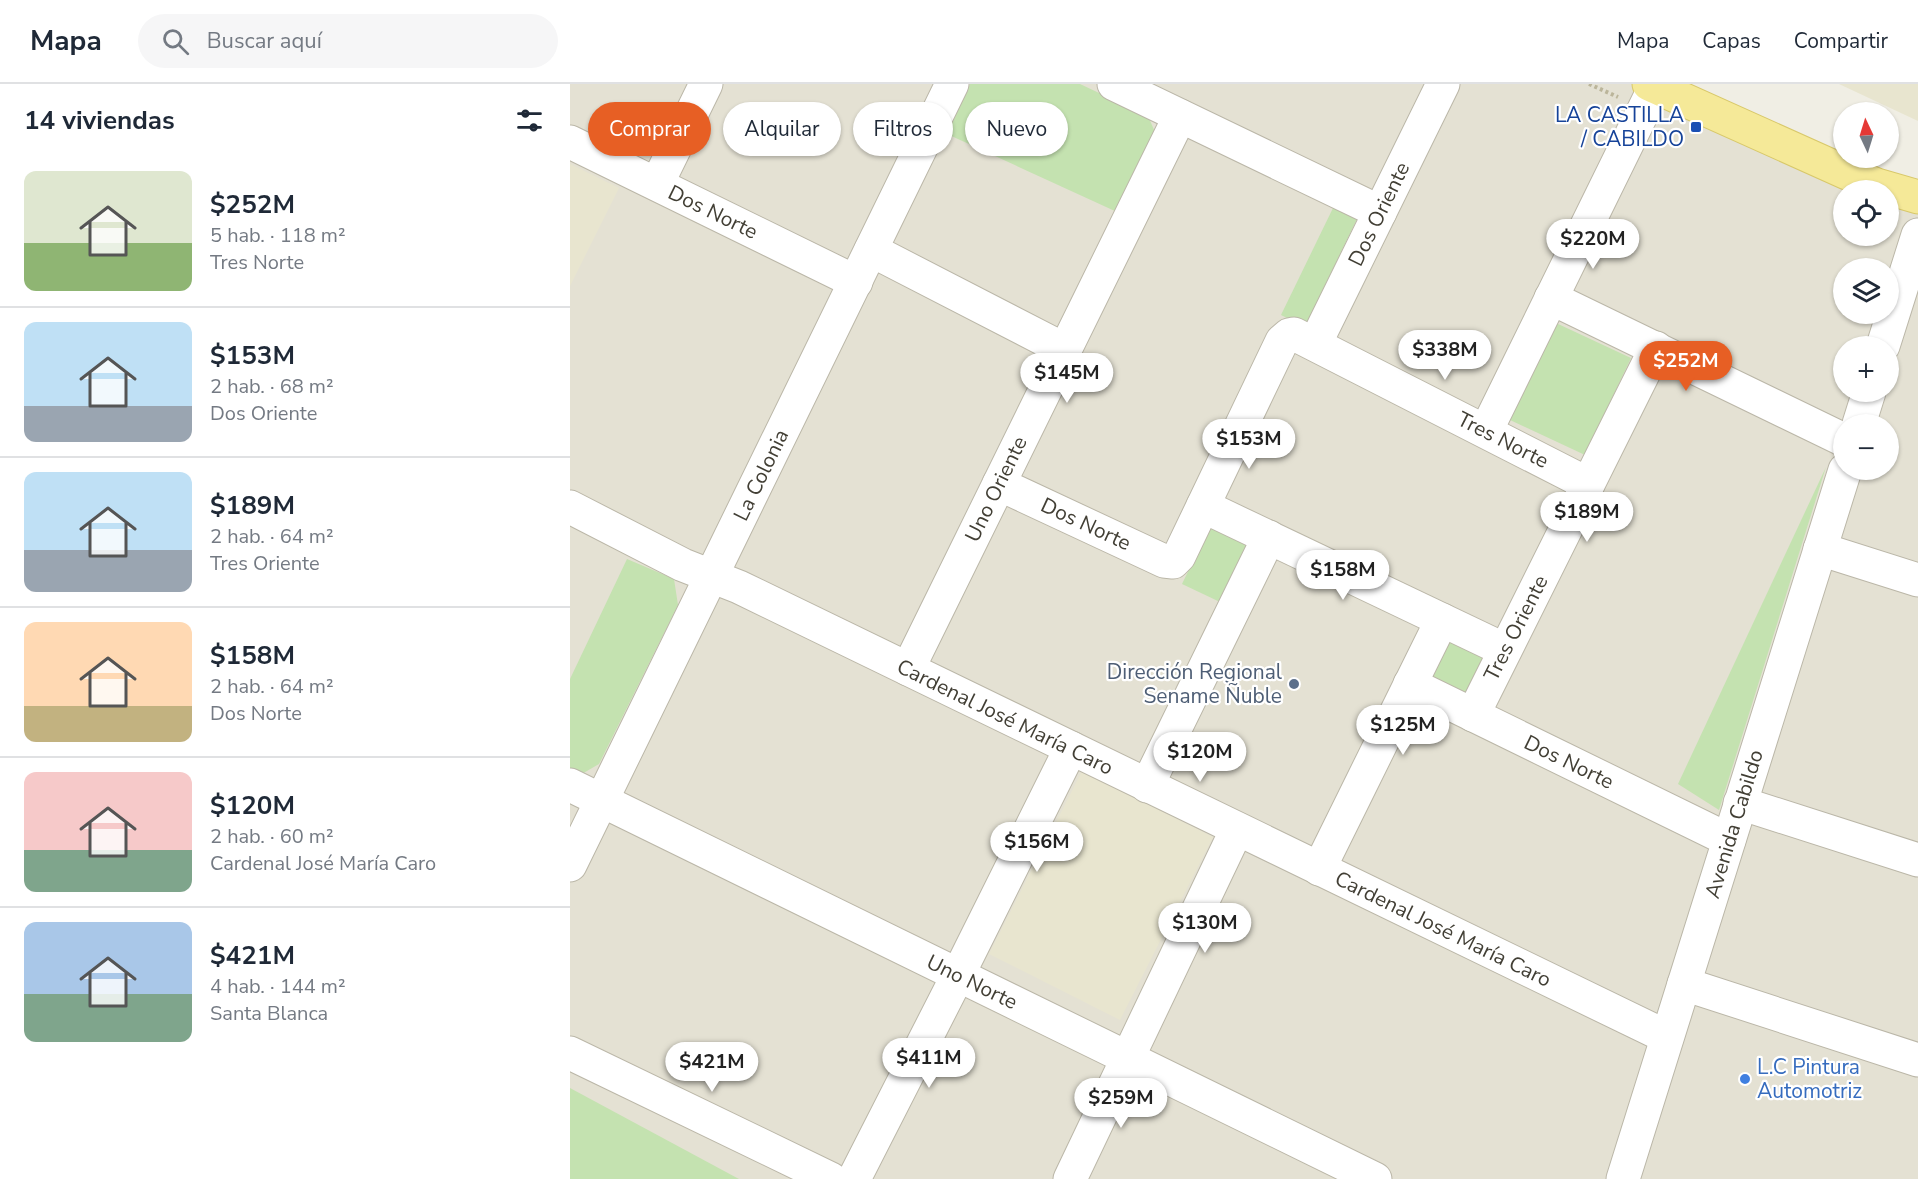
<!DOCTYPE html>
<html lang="es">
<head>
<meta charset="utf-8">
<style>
	body { margin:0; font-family:"Nunito Sans",sans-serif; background:#f6f6f7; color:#1f2937; height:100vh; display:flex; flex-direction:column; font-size:22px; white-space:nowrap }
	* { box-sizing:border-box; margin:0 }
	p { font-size:20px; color:#747a83 }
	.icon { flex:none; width:33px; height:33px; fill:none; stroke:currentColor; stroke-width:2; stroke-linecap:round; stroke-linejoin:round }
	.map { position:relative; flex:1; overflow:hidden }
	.panel { display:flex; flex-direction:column; background:#fff; width:570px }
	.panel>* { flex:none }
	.hud { position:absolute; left:18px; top:18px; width:570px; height:54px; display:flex; gap:12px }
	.needle { width:39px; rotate:356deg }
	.buttons { position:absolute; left:1263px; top:18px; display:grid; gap:12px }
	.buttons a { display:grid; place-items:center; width:66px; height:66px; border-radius:50%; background:#fff; box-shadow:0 2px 4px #0004; font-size:30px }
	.price { position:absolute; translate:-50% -51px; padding:0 14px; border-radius:21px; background:#fff; color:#222; font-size:20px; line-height:39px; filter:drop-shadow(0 2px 3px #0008) }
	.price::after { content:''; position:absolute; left:50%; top:36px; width:18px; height:14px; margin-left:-9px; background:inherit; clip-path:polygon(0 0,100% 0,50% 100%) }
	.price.on { background:#e75f24; color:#fff }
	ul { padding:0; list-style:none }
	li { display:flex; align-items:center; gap:18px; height:150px; padding:0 24px }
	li+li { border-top:2px solid #e0e1e3 }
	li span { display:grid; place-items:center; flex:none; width:168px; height:120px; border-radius:12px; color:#555 }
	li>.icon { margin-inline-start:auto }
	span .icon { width:72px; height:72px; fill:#fffc; stroke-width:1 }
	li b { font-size:26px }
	h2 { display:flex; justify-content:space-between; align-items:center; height:72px; padding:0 24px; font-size:26px }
	.pill { padding:0 21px; border-radius:27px; background:#fff; box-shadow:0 2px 4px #0004; font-size:21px; line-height:54px }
	.pill.on { background:#e75f24; color:#fff }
	header { display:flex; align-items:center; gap:36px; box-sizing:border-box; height:84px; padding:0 30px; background:#fff; border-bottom:2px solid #e0e1e3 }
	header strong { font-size:28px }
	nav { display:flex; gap:33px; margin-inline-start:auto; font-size:21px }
	.search { width:420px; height:54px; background:#f6f6f7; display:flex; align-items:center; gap:15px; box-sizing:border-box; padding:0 21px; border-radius:33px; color:#747a83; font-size:22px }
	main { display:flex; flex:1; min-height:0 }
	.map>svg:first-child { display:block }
	.residential { fill:#e4e1d3; fill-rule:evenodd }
	.education { fill:#e8e5cf }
	.green { fill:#c4e2b0 }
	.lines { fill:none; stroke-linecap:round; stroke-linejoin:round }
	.minor-casing { stroke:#bbb7a8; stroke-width:35 }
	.major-casing { stroke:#d8c86a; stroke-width:35 }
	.path { stroke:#bbb59a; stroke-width:4; stroke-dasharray:3 3; stroke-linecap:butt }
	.minor { stroke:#fff; stroke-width:33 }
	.major { stroke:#f5e998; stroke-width:33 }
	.transit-dot { fill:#1a4fb4; stroke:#fff; stroke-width:2 }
	.service-dot { fill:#5c6f8a; stroke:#fff; stroke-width:2 }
	.shop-dot { fill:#3f7fe0; stroke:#fff; stroke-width:2 }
	.labels { text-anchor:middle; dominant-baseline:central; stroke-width:4.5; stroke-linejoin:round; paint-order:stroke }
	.transit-label { font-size:21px; fill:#164399; stroke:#fff; text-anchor:end }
	.street-label { font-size:21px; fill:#423f35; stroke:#fff }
	.service-label { font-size:21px; fill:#4e5e75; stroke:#fff; text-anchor:end }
	.shop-label { font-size:21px; fill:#366cbe; stroke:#fff; text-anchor:start }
</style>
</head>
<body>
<header>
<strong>Mapa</strong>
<div class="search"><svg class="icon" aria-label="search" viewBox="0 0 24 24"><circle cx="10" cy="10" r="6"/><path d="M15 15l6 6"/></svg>Buscar aquí</div>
<nav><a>Mapa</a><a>Capas</a><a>Compartir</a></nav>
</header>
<main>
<section class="panel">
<h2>14 viviendas<svg class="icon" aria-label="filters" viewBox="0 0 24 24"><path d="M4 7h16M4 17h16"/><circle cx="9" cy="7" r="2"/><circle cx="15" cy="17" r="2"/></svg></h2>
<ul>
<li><span style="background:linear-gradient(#dfe7d0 60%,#8fb573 0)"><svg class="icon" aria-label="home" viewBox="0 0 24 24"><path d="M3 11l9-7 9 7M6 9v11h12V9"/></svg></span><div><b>$252M</b><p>5 hab. · 118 m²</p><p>Tres Norte</p></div></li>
<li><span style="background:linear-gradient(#bfe0f5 70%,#9aa5b1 0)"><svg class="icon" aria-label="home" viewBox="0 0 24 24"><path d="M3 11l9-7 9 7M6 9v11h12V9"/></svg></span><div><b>$153M</b><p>2 hab. · 68 m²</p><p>Dos Oriente</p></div></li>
<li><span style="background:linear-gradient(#bfe0f5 65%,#9aa5b1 0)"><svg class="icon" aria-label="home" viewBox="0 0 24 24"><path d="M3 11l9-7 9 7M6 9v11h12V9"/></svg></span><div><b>$189M</b><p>2 hab. · 64 m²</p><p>Tres Oriente</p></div></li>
<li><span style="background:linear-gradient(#ffd9b3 70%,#c2b280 0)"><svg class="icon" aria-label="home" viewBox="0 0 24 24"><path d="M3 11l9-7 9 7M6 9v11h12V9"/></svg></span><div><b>$158M</b><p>2 hab. · 64 m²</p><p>Dos Norte</p></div></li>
<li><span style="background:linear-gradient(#f6c9c9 65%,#7fa58c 0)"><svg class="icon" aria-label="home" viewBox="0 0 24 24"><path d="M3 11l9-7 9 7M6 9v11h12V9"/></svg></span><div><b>$120M</b><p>2 hab. · 60 m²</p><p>Cardenal José María Caro</p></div></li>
<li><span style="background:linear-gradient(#a9c7e8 60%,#7fa58c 0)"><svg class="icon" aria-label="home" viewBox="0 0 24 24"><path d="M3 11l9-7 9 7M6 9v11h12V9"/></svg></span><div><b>$421M</b><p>4 hab. · 144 m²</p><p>Santa Blanca</p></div></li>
</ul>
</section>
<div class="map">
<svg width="1348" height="1095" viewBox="0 0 1348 1095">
	<rect width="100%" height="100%" fill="#f0eee4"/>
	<path class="residential" d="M0,0H1084L1348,118V1095H0ZM1274,106H1318V152H1274ZM1274,184H1318V230H1274ZM1274,262H1318V308H1274ZM1274,340H1318V386H1274Z"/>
	<g class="education">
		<polygon points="1269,0 1348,0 1348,37"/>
		<polygon points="0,80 49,104 0,202"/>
		<polygon points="512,687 643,753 550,936 419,870"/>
	</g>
	<g class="green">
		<polygon points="400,0 510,0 578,32 585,48 547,128 377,50"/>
		<polygon points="763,124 787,135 735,243 711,231"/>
		<polygon points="986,239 1061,274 1015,371 940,336"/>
		<polygon points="1256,383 1149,726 1108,700"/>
		<polygon points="642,438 680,456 650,518 612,500"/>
		<polygon points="57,475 104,495 108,521 29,680 10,691 0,687 0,595"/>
		<polygon points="878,552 917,571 897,614 857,596"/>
		<polygon points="0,1004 169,1095 0,1095"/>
	</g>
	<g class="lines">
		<g class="minor-casing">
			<g id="minor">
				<polyline points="544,0 810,128"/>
				<polyline points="0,58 286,198"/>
				<polyline points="87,100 136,0"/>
				<polyline points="301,166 495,266"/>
				<polyline points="981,214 1274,356"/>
				<polyline points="745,260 873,0"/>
				<polyline points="1313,262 1348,151"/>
				<polyline points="1289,340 1299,308"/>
				<polyline points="916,347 1085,3"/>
				<polyline points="429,400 594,477 603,478 609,472 712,257 719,251 724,250 1018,400"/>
				<polyline points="633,422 935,566"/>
				<polyline points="0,423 113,481 169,503 1097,953"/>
				<polyline points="1250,465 1348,496"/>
				<polyline points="338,585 610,32"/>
				<polyline points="840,600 1159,756"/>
				<polyline points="903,631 1086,264"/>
				<polyline points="0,701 805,1095"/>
				<polyline points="577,702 699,453"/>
				<polyline points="1170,719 1348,776"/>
				<polyline points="0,781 382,0"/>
				<polyline points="749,785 872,536"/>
				<polyline points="1114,900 1348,976"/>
				<polyline points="0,969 261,1095"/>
				<polyline points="284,1095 388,891 501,664"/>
				<polyline points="500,1095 667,745"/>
				<polyline points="1053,1095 1275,386"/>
			</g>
		</g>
		<g class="major-casing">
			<polyline id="major" points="1079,0 1277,89 1307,101 1348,113"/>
		</g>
		<polyline class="path" points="1019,0 1048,13"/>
		<use href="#minor" class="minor"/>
		<use href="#major" class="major"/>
	</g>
	<rect class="transit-dot" x="1120" y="37" width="12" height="12" rx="3"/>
	<circle class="service-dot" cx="724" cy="600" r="6"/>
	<circle class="shop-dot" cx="1175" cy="995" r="6"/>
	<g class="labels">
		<g class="transit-label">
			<text x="1114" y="31">LA CASTILLA<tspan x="1114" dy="24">/ CABILDO</tspan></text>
		</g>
		<g class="street-label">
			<text transform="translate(143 128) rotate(26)">Dos Norte</text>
			<text transform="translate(809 130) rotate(-64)">Dos Oriente</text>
			<text transform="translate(933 356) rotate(27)">Tres Norte</text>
			<text transform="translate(191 391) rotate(-64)">La Colonia</text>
			<text transform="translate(426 405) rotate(-64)">Uno Oriente</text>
			<text transform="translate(516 440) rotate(25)">Dos Norte</text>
			<text transform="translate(946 544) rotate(-63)">Tres Oriente</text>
			<text transform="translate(435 633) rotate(26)">Cardenal José María Caro</text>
			<text transform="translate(999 678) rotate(26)">Dos Norte</text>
			<text transform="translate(1164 740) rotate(-73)">Avenida Cabildo</text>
			<text transform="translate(873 845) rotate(26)">Cardenal José María Caro</text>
			<text transform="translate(402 898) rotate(26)">Uno Norte</text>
		</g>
		<g class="service-label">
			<text x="712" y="588">Dirección Regional<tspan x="712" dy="24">Sename Ñuble</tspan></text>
		</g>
		<g class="shop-label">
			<text x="1187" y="983">L.C Pintura<tspan x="1187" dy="24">Automotriz</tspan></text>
		</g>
	</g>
</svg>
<div class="buttons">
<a><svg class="needle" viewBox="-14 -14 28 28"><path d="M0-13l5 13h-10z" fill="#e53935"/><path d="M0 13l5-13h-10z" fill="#747a83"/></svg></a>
<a><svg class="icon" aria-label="locate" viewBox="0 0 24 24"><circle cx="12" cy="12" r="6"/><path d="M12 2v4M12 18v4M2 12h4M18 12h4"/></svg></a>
<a><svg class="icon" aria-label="layers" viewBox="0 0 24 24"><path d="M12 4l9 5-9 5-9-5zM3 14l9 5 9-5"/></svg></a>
<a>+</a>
<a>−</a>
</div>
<b class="price" style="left:1023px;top:186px">$220M</b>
<b class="price" style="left:875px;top:297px">$338M</b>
<b class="price on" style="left:1116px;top:308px">$252M</b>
<b class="price" style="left:497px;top:320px">$145M</b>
<b class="price" style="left:679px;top:386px">$153M</b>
<b class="price" style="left:1017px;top:459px">$189M</b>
<b class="price" style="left:773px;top:517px">$158M</b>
<b class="price" style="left:833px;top:672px">$125M</b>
<b class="price" style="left:630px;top:699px">$120M</b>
<b class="price" style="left:467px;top:789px">$156M</b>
<b class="price" style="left:635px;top:870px">$130M</b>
<b class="price" style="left:359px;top:1005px">$411M</b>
<b class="price" style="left:142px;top:1009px">$421M</b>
<b class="price" style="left:551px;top:1045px">$259M</b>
<div class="hud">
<a class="pill on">Comprar</a>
<a class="pill">Alquilar</a>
<a class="pill">Filtros</a>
<a class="pill">Nuevo</a>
</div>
</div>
</main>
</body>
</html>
